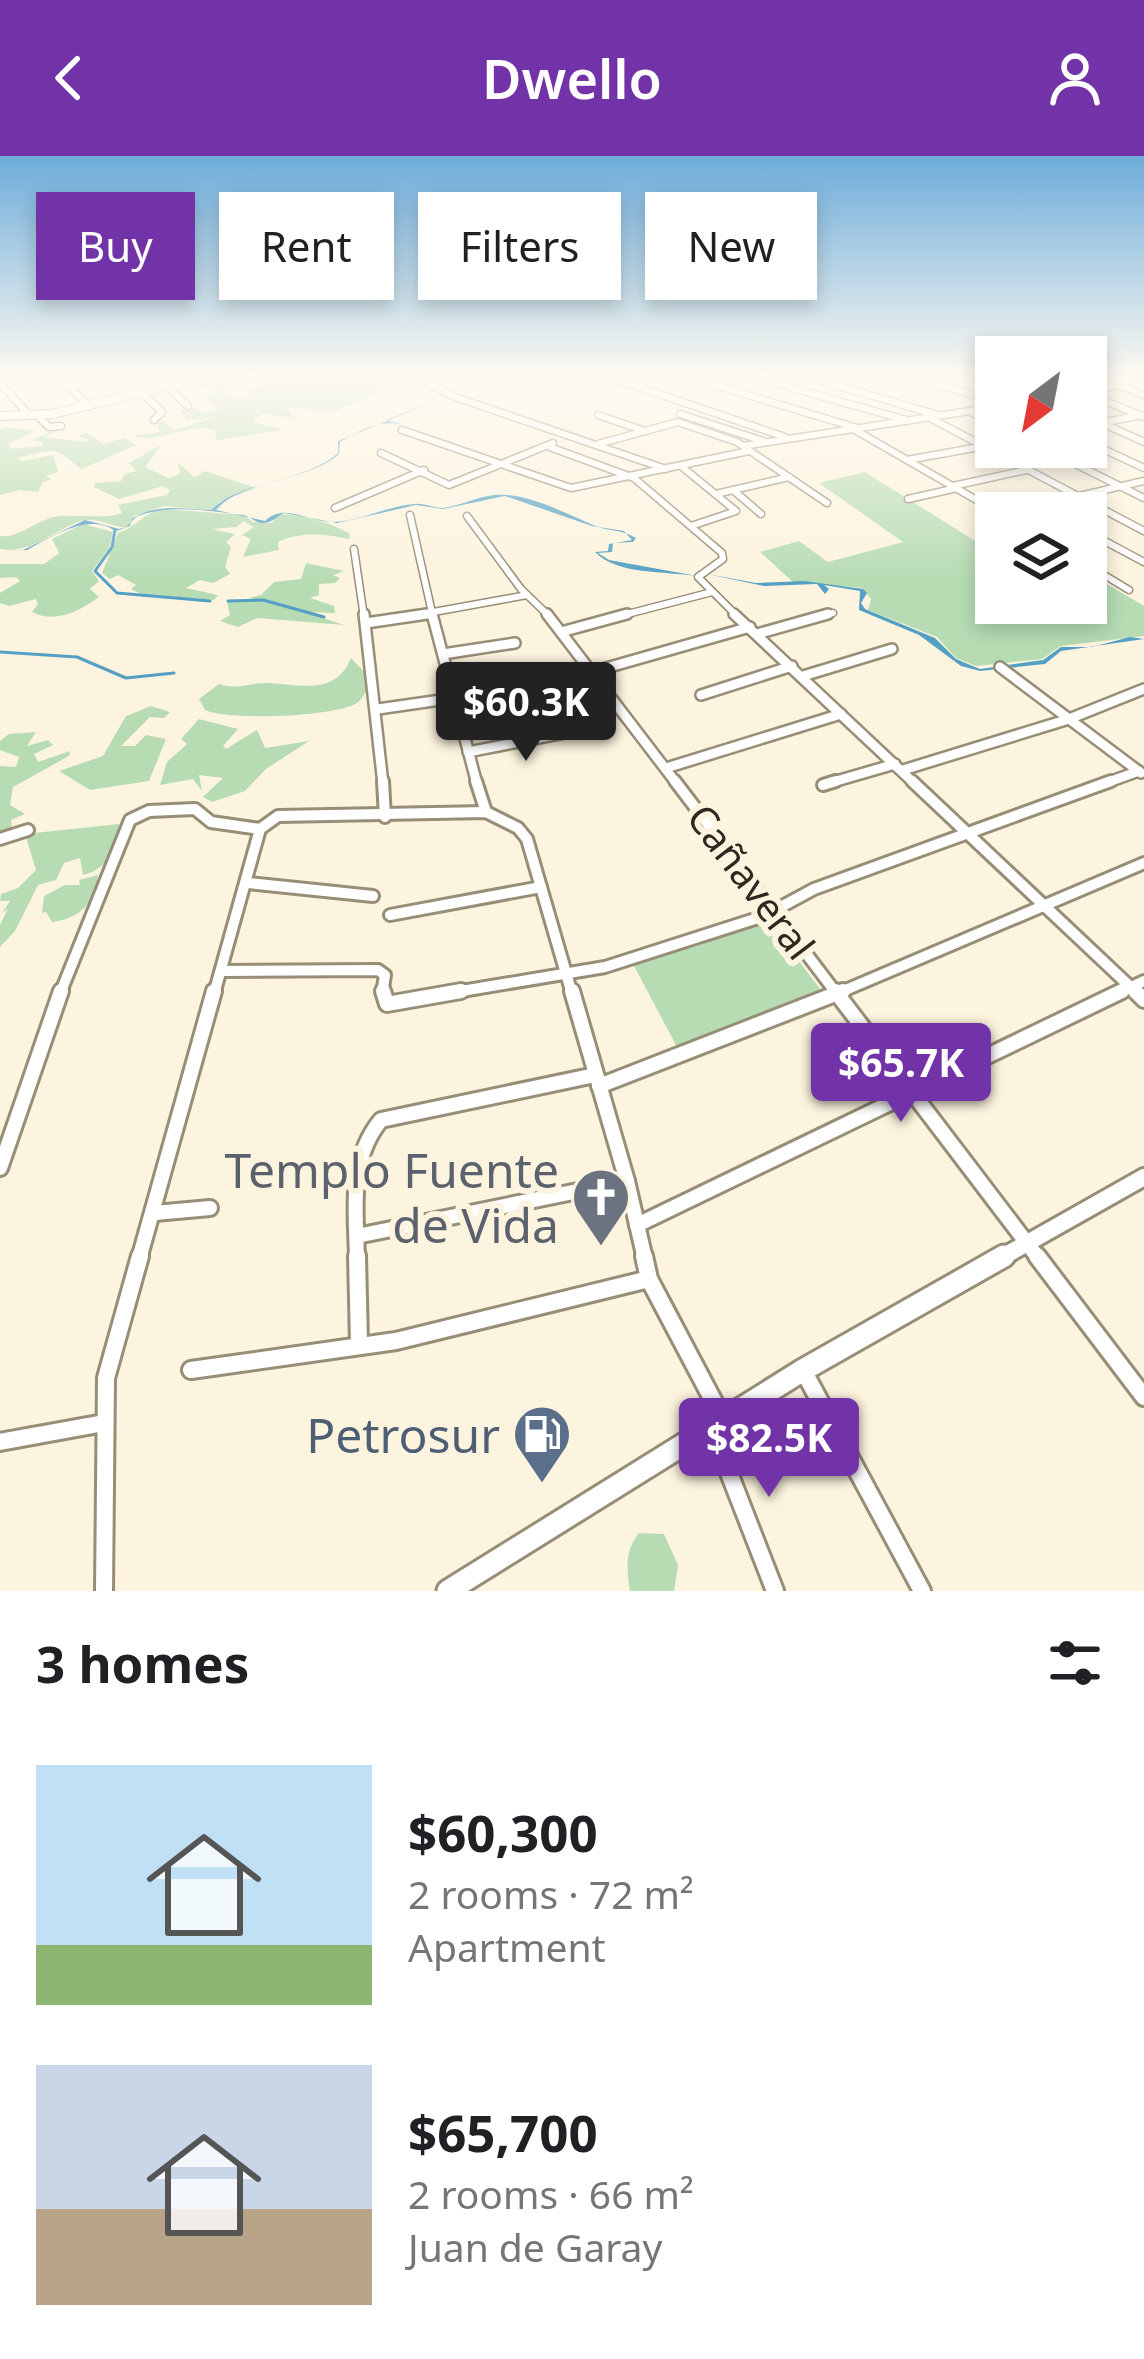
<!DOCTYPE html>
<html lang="en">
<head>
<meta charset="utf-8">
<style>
	body { margin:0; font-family:"Noto Sans",sans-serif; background:#f2f2f2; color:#202124; height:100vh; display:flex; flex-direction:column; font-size:45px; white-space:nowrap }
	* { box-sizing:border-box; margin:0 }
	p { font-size:39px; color:#757577 }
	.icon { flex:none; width:66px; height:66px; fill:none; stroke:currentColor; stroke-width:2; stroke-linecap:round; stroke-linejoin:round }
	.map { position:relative; height:1435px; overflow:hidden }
	.side { display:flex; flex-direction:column; background:#fff; flex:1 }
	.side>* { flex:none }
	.banner { position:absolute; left:36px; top:36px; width:1074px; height:108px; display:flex; gap:24px }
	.needle { width:78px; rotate:212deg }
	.controls { position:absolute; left:975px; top:180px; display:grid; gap:24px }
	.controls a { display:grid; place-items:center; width:132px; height:132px; border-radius:0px; background:#fff; box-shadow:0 6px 18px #0003; font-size:60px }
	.price { position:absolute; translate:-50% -102px; padding:0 27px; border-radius:12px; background:#7333a8; color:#fff; font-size:39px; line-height:78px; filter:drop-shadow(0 3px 6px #0008) }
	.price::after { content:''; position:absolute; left:50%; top:72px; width:36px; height:27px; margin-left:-18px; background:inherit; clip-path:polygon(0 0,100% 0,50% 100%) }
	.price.current { background:#222; color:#fff }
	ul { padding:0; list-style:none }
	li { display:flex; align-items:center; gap:36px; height:300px; padding:0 36px }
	li span { display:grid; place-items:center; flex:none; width:336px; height:240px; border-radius:0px; color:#555 }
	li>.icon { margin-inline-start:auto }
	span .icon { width:144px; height:144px; fill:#fffc; stroke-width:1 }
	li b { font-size:51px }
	h2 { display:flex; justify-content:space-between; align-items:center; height:144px; padding:0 36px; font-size:51px }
	.chip { padding:0 42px; border-radius:0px; background:#fff; box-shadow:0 6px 18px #0003; font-size:42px; line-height:108px }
	.chip.current { background:#7333a8; color:#fff }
	header { display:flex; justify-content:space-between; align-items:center; height:156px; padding:0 36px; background:#7333a8; color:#fff; font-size:54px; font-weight:600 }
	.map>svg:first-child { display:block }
	.green { fill:#b7dcb4 }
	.water { fill:#54a0c5 }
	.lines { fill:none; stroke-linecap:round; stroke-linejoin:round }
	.stream { stroke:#54a0c5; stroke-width:3 }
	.minor-far4-casing { stroke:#988d76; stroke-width:9 }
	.minor-far3-casing { stroke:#988d76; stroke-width:14 }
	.minor-far2-casing { stroke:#988d76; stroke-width:16 }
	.minor-far1-casing { stroke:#988d76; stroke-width:20 }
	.minor-casing { stroke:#988d76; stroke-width:22 }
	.major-far2-casing { stroke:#988d76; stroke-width:10 }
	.major-far1-casing { stroke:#988d76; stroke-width:22 }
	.major-casing { stroke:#988d76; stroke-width:27 }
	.minor-far4 { stroke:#fff; stroke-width:6 }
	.minor-far3 { stroke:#fff; stroke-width:9 }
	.minor-far2 { stroke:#fff; stroke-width:10 }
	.minor-far1 { stroke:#fff; stroke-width:14 }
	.minor { stroke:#fff; stroke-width:16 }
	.major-far2 { stroke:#fff; stroke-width:8 }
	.major-far1 { stroke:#fff; stroke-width:16 }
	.major { stroke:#fff; stroke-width:21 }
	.labels { text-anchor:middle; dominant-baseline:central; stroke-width:12; stroke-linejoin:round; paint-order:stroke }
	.street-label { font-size:39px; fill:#2e2920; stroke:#fdf4df }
	.near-worship-label { font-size:48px; fill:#5b616d; stroke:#fdf4df; text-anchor:end }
	.near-service-label { font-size:48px; fill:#4e5e75; stroke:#fdf4df; text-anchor:end }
</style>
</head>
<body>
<header><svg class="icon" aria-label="back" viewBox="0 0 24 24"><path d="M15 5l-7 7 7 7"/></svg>Dwello<svg class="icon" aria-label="person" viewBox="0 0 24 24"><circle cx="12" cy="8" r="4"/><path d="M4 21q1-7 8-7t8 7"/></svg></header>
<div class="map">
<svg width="1144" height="1435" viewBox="0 0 1144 1435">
	<rect width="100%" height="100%" fill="#fdf4df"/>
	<g class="green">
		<path d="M209,222L224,229L223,237L242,243L253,240L238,231L267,229L240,222H408L338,254L321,257L296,250L287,254L295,262L261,258L253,266L283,274L216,284L215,274C187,266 162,288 132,280L160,276L157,268L162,265L174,274L218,261L188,264L179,256L191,251L205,257L217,253L207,241L214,233L200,232V225Z"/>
		<path d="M6,271L35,275L8,288L11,293L42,290L43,286L32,284L58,273L46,281L84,286L89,284L79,280L87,277L103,288L124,282L136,289L81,313C51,287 57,294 16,302L23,305L53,299L58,316L45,320L52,323L43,326L38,336L19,334L0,339V273Z"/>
		<path d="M161,289L145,311L169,322L180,318L178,307L194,321L205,315L256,332L221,345L211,354L164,350L134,360L128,371C113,373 98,360 81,365C53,374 32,398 0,393V380C18,383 35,365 54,361C74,357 100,364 122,357L118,349L167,339L170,334L163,330L119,343L94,331L95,327L121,325L125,318L136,315L129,307Z"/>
		<polygon points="865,316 996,398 996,447 1086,447 1086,419 1090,418 1144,450 1144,480 1061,490 1042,503 976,510 956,502 937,481 868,454 871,443 862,432 793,426 760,396 799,385 828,406 903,386 819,327"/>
		<path d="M164,353L244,359L253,366L272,367L280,358C304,359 333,367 350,378L349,383C326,378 300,375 278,386L279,394L243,401L251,383L242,379L254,371L243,365L237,371L211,373L235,378L226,386L231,391L225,411L230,418L213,427L200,424L186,432L218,439L214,444L141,438L131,433L136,429L118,419L110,423L102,417L118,377C137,371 142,357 164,353Z"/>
		<path d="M83,368L113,376L109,392L92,415L99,425L90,433L99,441C80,455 55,468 32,456L38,448L36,443L9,450L0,447V437L20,425L16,421L0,422V408H44L59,397L52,383Z"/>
		<polygon points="306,407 344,415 333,419 340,422 335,427 319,428 319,439 310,442 334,450 335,457 305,456 344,469 257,462 238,471 220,465 230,459 227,446 263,445 249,442 261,439 274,426 301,423"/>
		<path d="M351,502L370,522C368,531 365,541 357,547C334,561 230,565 205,554L199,543L219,528C238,534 249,527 266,527C299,528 335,541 351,502Z"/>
		<polygon points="151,550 170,556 164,562 150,561 121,590 135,590 146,579 166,583 149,625 90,634 59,615 103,600 126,560"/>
		<polygon points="199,563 238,573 223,590 226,593 257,574 265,592 309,585 266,613 245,635 212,646 203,641 223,622 199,619 202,635 193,623 160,629 167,606 187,588 181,583"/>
		<polygon points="36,576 27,590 48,584 53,589 34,598 38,606 70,595 69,600 13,631 10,649 25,658 11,664 12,673 0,683 0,610 16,611 19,601 0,594 0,585 9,578"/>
		<path d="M119,668C120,692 106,714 83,719L80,702L64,707L56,724L38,729L15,775L0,791V769L8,753L2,757L10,745H0L1,738L18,732L36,714L25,678Z"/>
		<path d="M98,719C94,748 81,762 52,766L46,756L42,757L44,740L65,729H80L79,724Z"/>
		<polygon points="766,762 821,834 677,891 632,806 698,790"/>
		<path d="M639,1377L664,1378L678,1409L674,1435H630C627,1412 624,1396 639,1377Z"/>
	</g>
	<g class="water">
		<path d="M448,240L386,264L406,269C380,264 363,272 340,286L339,298C306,327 244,322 216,354L265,365C285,346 307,366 333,366C361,365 387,350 415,348C424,347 433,352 443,352C458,350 473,343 488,340C520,333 565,357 593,369C609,376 622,373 636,382L633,386L613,387L612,396L598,397L609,404L697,420C665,415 617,419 595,396L608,395L609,388L632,384L624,375L592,370L505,340L443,353L416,349L337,367L284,357C278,360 274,365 268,366C256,370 252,360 242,359C210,355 171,348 138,360C128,367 130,372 115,375C90,356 52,380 27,394L0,395L23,394L85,364L119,373L130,370L132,363C156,347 183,353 211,354C245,322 303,328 338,297V285Z"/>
		<polygon points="707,418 756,427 804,425 863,433 867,437 861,447 865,453 935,482 956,503 980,513 1043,504 1061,491 1092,491 1130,481 1144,483 1061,495 1045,508 980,515 961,510 919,479 859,454 860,435 824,429 829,433 825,438 817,428 764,430"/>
	</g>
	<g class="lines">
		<g class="stream">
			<polyline points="115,374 112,391 95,415 117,437 210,445"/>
			<polyline points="228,445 263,444 324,461"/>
			<polyline points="0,496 77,501 126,522 174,517"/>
		</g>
		<g class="minor-far4-casing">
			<g id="minor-far4">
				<polyline points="59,222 90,250"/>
				<polyline points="418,222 455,241 666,313"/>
				<polyline points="612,222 785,281"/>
				<polyline points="757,222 906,264"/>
				<polyline points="811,222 938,259"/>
				<polyline points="916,222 996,245"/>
				<polyline points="695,223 857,272"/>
				<polyline points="986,226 996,228"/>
				<polyline points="0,227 30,260"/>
				<polyline points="1121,230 1144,239"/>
				<polyline points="168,231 188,250"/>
				<polyline points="70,232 110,222"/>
				<polyline points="142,237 162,256 154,264"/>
				<polyline points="1086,237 1144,261"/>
				<polyline points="1090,238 1138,222"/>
				<polyline points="972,257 996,269"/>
				<polyline points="680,258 763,285"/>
				<polyline points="598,259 642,274"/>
				<polyline points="38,260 49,271 61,270"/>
				<polyline points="1086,260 1144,286"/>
				<polyline points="932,263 1144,375"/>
				<polyline points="1086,270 1141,259"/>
				<polyline points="402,274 571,332 749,295"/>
				<polyline points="855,274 999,357"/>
				<polyline points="1086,285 1144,312"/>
				<polyline points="598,288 678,266 737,286 827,347"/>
				<polyline points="547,290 634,322 722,397 723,403 698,421 738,461"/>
				<polyline points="743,290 996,251"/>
				<polyline points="1041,291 1144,342"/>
				<polyline points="381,297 449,329 553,287"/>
				<polyline points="907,304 996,288"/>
				<polyline points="681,310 736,355 691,370"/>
				<polyline points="953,330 1026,314"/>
				<polyline points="733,334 761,358"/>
				<polyline points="716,338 789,321"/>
				<polyline points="908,343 957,332"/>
				<polyline points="335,352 424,314"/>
				<polyline points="1006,357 1144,325"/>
				<polyline points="410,359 433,461"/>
				<polyline points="467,360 521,433 550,461"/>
				<polyline points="1086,375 1144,406"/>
				<polyline points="354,393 364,461"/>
				<polyline points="1086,408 1129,434"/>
				<polyline points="406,461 527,439"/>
				<polyline points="616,461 712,436"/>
				<polyline points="817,461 833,457"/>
			</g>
		</g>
		<g class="minor-far3-casing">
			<g id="minor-far3">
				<polyline points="364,458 383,628"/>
				<polyline points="432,458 477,628"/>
				<polyline points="547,458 677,628"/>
				<polyline points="734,458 915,628"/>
				<polyline points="366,467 427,458"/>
				<polyline points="561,476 627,458"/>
				<polyline points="757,478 828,458"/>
				<polyline points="443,498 515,487"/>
				<polyline points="1000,511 1141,617"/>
				<polyline points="592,516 750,471"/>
				<polyline points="803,520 892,493"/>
				<polyline points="701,539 792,510"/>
				<polyline points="378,553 538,530"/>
				<polyline points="468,596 575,575"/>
				<polyline points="666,612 841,558"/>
				<polyline points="903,614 1069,563 1144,533"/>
				<polyline points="826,628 895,608"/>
				<polyline points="1103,628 1139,615"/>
			</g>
		</g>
		<g class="minor-far2-casing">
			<g id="minor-far2">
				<polyline points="383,625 385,661"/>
				<polyline points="476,625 486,656"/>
				<polyline points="675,625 837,838"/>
				<polyline points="912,625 1138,838"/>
				<polyline points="823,629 836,625"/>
				<polyline points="0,683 28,674"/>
				<polyline points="248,727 373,740"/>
				<polyline points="390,759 541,731"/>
				<polyline points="223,815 378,814 385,819 382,838"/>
				<polyline points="60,838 130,664 149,655 195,653 211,666 260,673"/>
				<polyline points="214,838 260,673 278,660 486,656 518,672 527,683 572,838"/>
				<polyline points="444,838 605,811 764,760 814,733 1111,625"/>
				<polyline points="836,838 1144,707"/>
				<polyline points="1116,838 1144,825"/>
			</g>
		</g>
		<g class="minor-far1-casing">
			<g id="minor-far1">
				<polyline points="383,835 387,848 461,835"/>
				<polyline points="572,835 627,1025 645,1103"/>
				<polyline points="835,835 1039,1103"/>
				<polyline points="1135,835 1144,844"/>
				<polyline points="599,930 843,835"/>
				<polyline points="0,1012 61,835"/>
				<polyline points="155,1057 210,1052"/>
				<polyline points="637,1069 1122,835"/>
				<polyline points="357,1080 627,1025"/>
				<polyline points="139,1103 214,835"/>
				<path d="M357,1103C356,1054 348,1004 381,964L595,919"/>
			</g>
		</g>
		<g class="minor-casing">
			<g id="minor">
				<polyline points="357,1100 359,1187"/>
				<polyline points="644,1100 649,1123 724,1265"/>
				<polyline points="1037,1100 1144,1241"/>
				<polyline points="191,1214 396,1185 649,1123"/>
				<polyline points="803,1214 922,1435"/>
				<polyline points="712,1273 775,1435"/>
				<polyline points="0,1286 104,1267"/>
				<polyline points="104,1435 106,1222 140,1100"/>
			</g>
		</g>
		<g class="major-far2-casing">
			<polyline id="major-far2" points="0,260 53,258 199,222"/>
		</g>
		<g class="major-far1-casing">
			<polyline id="major-far1" points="999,1103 1144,1021"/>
		</g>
		<g class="major-casing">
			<polyline id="major" points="448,1435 803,1214 1004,1100"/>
		</g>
		<use href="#minor-far4" class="minor-far4"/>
		<use href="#minor-far3" class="minor-far3"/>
		<use href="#minor-far2" class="minor-far2"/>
		<use href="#minor-far1" class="minor-far1"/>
		<use href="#minor" class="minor"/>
		<use href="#major-far2" class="major-far2"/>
		<use href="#major-far1" class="major-far1"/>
		<use href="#major" class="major"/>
	</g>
	<linearGradient id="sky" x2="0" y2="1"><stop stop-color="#6dacda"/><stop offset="0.52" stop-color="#fefaf1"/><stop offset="1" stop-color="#fefaf1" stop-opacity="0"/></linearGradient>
	<rect width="1144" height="423" fill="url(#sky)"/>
	<defs>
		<g id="church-pin" transform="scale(3)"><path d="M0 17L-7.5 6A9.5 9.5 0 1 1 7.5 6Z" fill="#6b7280" stroke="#fdf4df"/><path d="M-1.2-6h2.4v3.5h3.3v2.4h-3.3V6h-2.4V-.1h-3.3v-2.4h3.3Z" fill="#fff"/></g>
		<g id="fuel-pin" transform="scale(3)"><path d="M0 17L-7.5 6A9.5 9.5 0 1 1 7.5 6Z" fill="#5c6f8a" stroke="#fdf4df"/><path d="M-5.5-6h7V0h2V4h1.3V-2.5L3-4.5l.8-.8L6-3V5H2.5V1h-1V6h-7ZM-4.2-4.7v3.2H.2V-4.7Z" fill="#fff"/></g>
	</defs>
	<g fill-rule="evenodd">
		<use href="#church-pin" x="601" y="1041"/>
		<use href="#fuel-pin" x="542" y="1278"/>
	</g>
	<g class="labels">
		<g class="street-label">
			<text transform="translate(752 725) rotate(53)">Cañaveral</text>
		</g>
		<g class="near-worship-label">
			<text x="559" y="1013">Templo Fuente<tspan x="559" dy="55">de Vida</tspan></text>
		</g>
		<g class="near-service-label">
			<text x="500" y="1278">Petrosur</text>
		</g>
	</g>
</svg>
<div class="controls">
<a><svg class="needle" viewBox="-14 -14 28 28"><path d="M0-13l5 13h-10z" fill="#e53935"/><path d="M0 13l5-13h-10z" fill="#757577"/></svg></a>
<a><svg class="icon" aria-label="layers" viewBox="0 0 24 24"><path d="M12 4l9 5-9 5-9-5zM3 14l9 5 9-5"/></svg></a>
</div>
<b class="price current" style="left:526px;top:608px">$60.3K</b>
<b class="price" style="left:901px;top:969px">$65.7K</b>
<b class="price" style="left:769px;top:1344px">$82.5K</b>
<div class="banner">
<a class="chip current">Buy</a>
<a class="chip">Rent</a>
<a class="chip">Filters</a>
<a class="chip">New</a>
</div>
</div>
<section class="side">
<h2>3 homes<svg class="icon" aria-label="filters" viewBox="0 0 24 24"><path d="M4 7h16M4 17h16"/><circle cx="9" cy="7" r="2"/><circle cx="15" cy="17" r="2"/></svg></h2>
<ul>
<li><span style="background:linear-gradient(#bfe0f5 75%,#8fb573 0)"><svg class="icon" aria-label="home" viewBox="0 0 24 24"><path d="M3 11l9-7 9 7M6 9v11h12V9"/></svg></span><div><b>$60,300</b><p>2 rooms · 72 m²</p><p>Apartment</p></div></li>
<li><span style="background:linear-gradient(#c9d6e8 60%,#b9a48a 0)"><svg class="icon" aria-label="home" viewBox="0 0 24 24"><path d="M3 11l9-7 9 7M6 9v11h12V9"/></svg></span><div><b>$65,700</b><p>2 rooms · 66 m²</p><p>Juan de Garay</p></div></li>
</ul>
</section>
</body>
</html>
